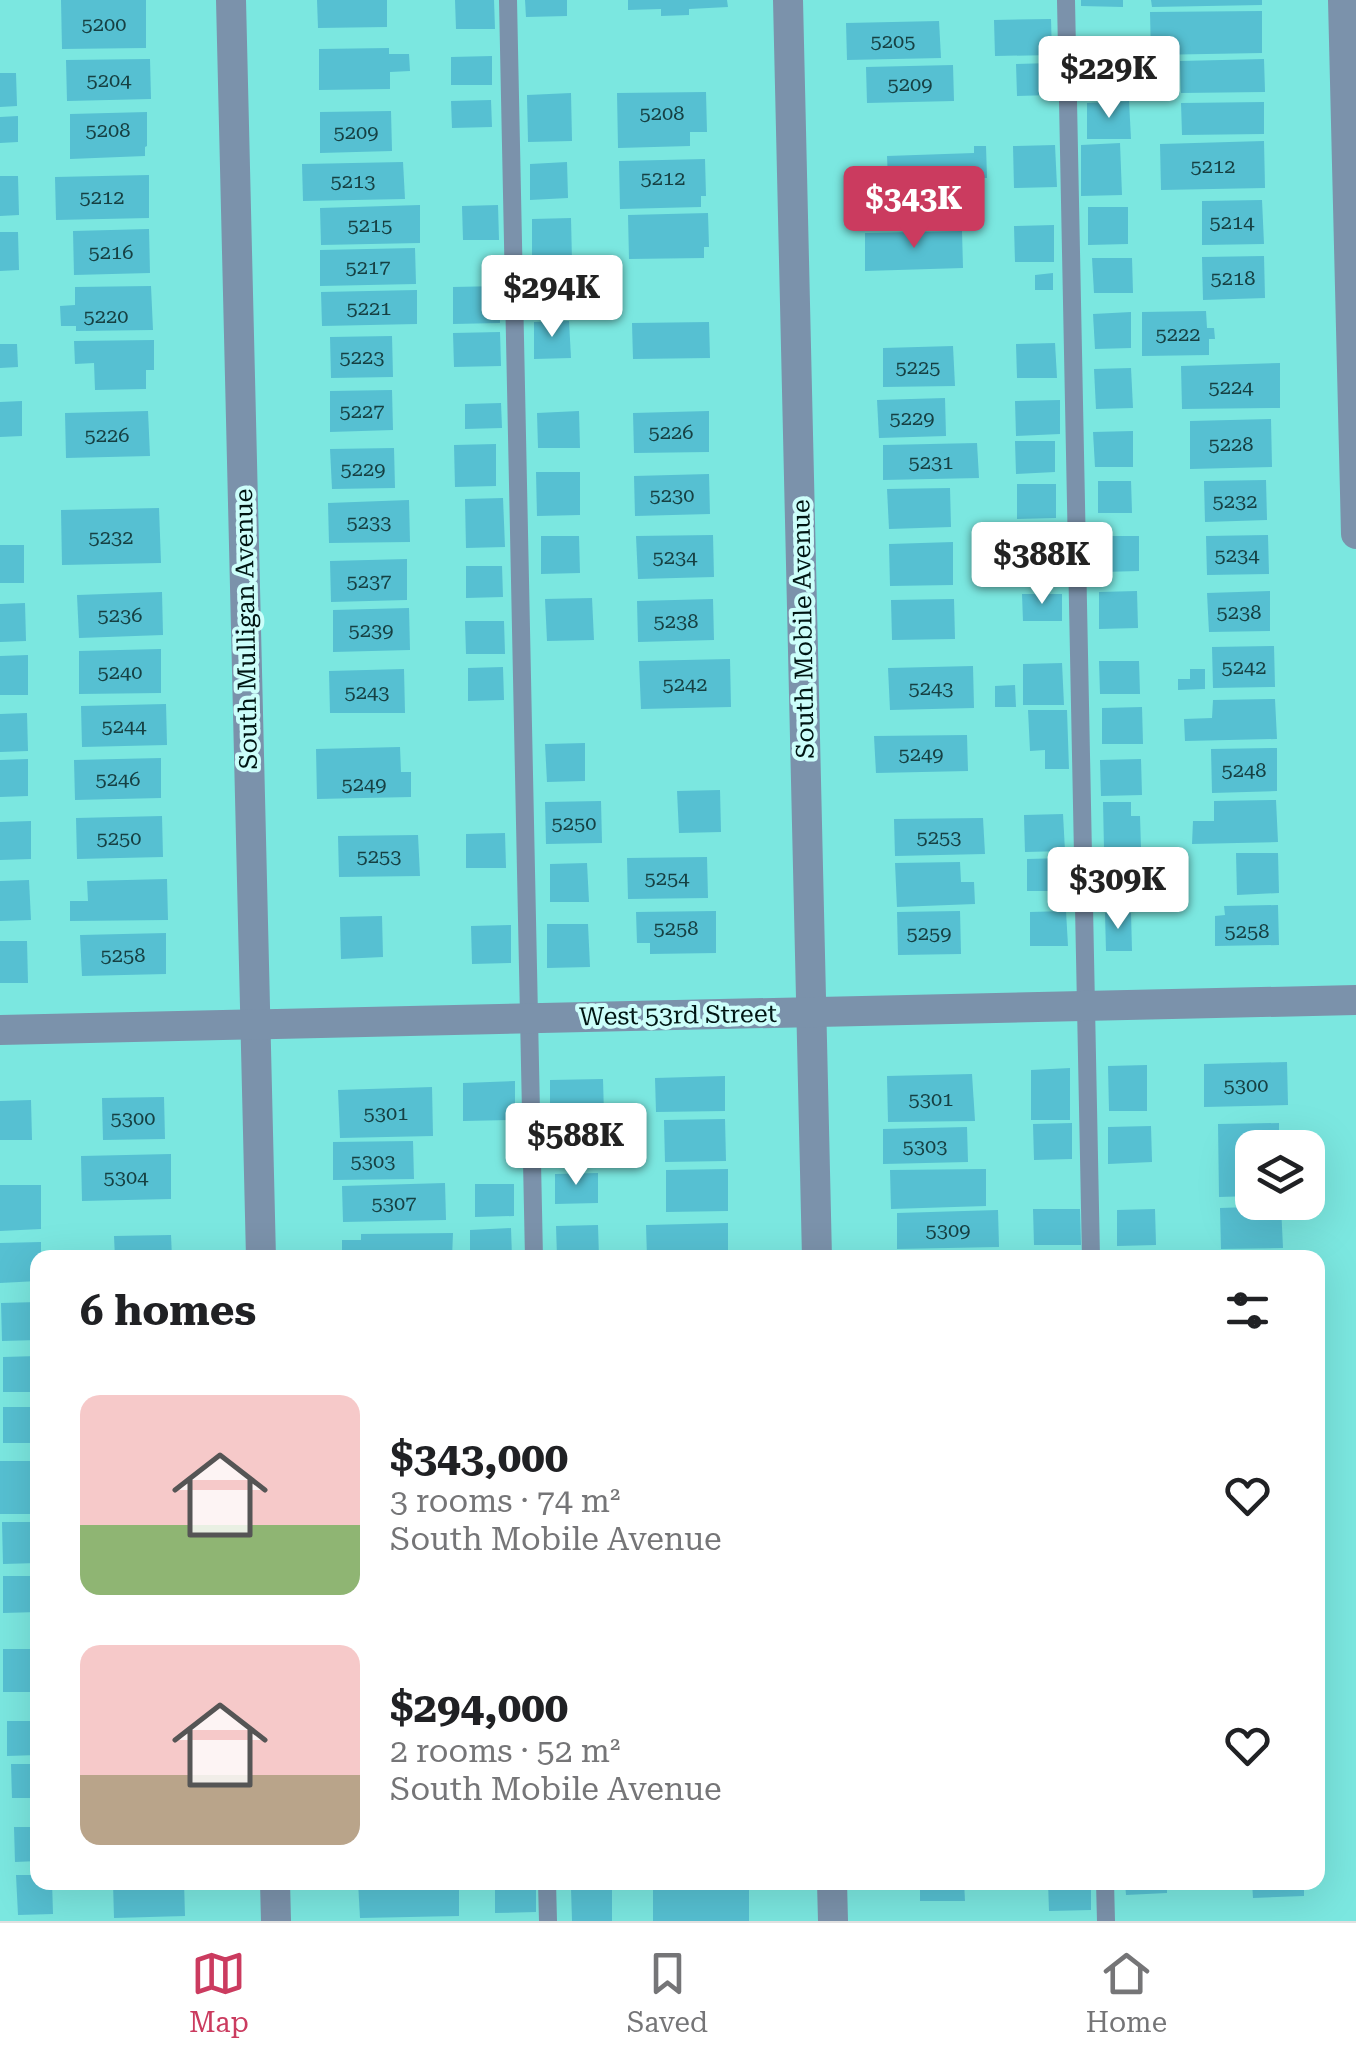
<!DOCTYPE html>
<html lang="en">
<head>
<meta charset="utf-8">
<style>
	body { margin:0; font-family:"Roboto Serif",serif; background:#f6f6f6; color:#202124; height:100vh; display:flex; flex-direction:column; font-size:38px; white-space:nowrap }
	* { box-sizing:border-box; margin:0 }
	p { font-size:32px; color:#757577 }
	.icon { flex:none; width:55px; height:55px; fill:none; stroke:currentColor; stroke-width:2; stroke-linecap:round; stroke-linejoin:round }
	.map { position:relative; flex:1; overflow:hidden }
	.drawer { position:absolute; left:30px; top:1250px; width:1295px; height:640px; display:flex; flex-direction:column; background:#fff; border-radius:20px; box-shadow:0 10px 40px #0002 }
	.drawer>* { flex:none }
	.fabs { position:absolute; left:1235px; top:1130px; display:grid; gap:20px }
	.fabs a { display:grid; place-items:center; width:90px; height:90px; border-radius:20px; background:#fff; box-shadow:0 10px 40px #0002; font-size:50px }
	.price { position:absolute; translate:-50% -85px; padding:0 22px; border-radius:10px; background:#fff; color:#222; font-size:32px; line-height:65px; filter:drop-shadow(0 2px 5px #0008) }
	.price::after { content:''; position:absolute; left:50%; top:60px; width:30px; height:22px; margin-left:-15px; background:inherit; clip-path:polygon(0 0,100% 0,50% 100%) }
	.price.selected { background:#cb3b5f; color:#fff }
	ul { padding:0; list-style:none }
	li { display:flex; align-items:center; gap:30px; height:250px; padding:0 50px }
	li span { display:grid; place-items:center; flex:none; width:280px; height:200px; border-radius:20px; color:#555 }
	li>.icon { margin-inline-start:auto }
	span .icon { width:120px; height:120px; fill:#fffc; stroke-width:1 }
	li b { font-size:42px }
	h2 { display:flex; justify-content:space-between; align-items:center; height:120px; padding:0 50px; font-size:42px }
	.tab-bar { display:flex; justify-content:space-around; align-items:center; height:140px; border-top:2px solid #e0e0e0; background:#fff; font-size:28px; color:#757577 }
	.tab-bar a { display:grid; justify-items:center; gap:5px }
	.tab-bar .selected { color:#cb3b5f }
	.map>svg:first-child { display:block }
	.building { fill:#56c0d2 }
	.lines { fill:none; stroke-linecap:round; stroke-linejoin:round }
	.lane { stroke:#7b92ab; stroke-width:18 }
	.street { stroke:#7b92ab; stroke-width:30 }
	.labels { text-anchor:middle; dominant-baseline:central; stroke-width:8; stroke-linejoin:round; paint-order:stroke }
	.number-label { font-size:20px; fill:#164043 }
	.street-label { font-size:25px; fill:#001513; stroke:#ccfefa }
</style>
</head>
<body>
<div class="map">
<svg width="1356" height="1921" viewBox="0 0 1356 1921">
	<rect width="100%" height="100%" fill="#7be7e0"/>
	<g class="building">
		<polygon points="61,0 146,0 146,48 62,49"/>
		<polygon points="317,0 387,0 387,27 318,28"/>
		<polygon points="455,0 494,0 495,29 456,29"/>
		<polygon points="525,0 567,0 567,16 526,17"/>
		<polygon points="628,0 727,0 728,7 689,9 689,15 661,16 661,9 628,10"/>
		<polygon points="1081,0 1123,0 1123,7 1081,6"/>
		<polygon points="1151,0 1262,0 1262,5 1152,7"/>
		<polygon points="1262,11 1262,53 1151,55 1150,12"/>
		<polygon points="1051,19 1052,55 995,56 994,20"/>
		<polygon points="939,21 941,58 847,60 846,23"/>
		<polygon points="389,48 389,54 409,54 410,71 390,72 390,89 319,90 319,49"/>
		<polygon points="492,56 492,85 451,85 451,57"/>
		<polygon points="150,59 151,99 67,101 66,60"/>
		<polygon points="1264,59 1265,92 1181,93 1180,61"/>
		<polygon points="1091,62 1128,62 1128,93 1092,93"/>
		<polygon points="1051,63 1052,95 1017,96 1016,64"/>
		<polygon points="953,65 954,101 867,103 866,67"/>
		<polygon points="0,73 16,73 17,106 0,107"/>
		<polygon points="706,92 707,132 690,132 690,146 618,148 617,93"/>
		<polygon points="571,93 572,141 528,142 527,95"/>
		<polygon points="491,100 492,127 452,128 451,101"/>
		<polygon points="1129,101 1131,139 1087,139 1087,103"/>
		<polygon points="1264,102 1264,134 1182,135 1181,103"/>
		<polygon points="391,111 392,151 320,153 320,112"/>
		<polygon points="147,112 147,146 145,147 145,156 70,159 70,114"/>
		<polygon points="18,116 18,142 0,143 0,117"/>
		<polygon points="1264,141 1265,188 1161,190 1160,144"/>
		<polygon points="1120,143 1122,195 1081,196 1081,145"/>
		<polygon points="1055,145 1057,187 1014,188 1013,146"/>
		<polygon points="974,146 986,146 987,178 977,178 977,202 889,204 887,156 974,153"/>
		<polygon points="705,159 706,196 701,196 701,207 620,209 619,161"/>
		<polygon points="403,162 405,199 303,201 302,164"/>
		<polygon points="567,162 568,198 530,200 530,164"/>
		<polygon points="149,175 149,218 56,220 55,177"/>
		<polygon points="0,176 18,176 19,215 0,216"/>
		<polygon points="1262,200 1264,244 1202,245 1202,201"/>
		<polygon points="420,205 420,243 321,245 320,208"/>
		<polygon points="498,205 499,240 463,240 462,206"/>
		<polygon points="1088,207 1128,207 1128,244 1088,245"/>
		<polygon points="708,213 709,247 704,247 704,258 629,259 628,215"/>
		<polygon points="571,218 572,261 532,262 532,219"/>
		<polygon points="1054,225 1054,262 1015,262 1014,226"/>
		<polygon points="149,229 150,273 74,275 73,231"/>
		<polygon points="962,231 963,268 865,271 865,233"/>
		<polygon points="0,232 18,232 19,270 0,271"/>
		<polygon points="415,248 416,284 320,286 320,250"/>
		<polygon points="1264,256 1265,298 1203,300 1202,257"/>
		<polygon points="1092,258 1132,258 1133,293 1094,293"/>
		<polygon points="1053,273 1053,290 1035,290 1035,275"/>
		<polygon points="151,286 153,330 76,331 76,326 61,326 60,306 75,305 75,287"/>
		<polygon points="500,286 500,323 453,324 453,287"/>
		<polygon points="417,290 417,324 322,326 321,292"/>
		<polygon points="1206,311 1207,328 1214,328 1215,339 1209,339 1209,355 1142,356 1142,312"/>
		<polygon points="1131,312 1131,348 1095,349 1093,314"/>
		<polygon points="569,321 571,358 534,359 534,322"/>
		<polygon points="709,322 710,358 633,359 632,323"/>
		<polygon points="500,332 501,366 454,367 453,333"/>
		<polygon points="392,336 393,377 331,378 330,337"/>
		<polygon points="154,340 154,370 146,370 146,389 95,390 94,363 75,364 74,341"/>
		<polygon points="1055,343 1057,378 1017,378 1016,344"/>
		<polygon points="0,344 17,344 18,367 0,368"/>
		<polygon points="953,346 955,386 883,387 883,348"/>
		<polygon points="1280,363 1280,408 1182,409 1181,366"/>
		<polygon points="1131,368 1133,408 1096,409 1094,369"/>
		<polygon points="392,390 393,430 330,432 330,391"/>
		<polygon points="945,398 946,436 879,438 877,400"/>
		<polygon points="1060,400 1060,434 1016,436 1015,401"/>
		<polygon points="22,401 22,436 0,437 0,402"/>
		<polygon points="501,403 502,428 465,429 465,404"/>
		<polygon points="148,411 150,456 66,458 65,413"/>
		<polygon points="579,411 580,448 538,448 537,413"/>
		<polygon points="709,411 709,452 634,453 633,413"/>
		<polygon points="1271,419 1272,467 1190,469 1190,421"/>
		<polygon points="1133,431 1133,467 1095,467 1093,432"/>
		<polygon points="1015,441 1055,441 1055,472 1016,474"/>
		<polygon points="977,443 979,478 883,480 883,445"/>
		<polygon points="496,444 496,486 455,487 454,445"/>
		<polygon points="394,448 395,488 332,489 330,449"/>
		<polygon points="536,472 580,472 580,515 537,516"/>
		<polygon points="709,474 710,514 635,516 634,476"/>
		<polygon points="1266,480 1267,520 1205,522 1204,481"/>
		<polygon points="1098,481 1131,481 1132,513 1098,513"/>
		<polygon points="1017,484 1056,484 1056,518 1017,519"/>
		<polygon points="950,488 951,527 889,529 887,489"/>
		<polygon points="503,498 505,547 466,548 465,499"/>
		<polygon points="409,500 410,542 329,543 328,503"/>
		<polygon points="159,508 161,563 62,565 61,510"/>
		<polygon points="713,535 714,577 638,579 636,536"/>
		<polygon points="1268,535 1269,574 1207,575 1206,536"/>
		<polygon points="541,536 579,536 580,573 541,574"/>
		<polygon points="1100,536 1139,536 1139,571 1102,572"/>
		<polygon points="953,542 953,585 890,586 889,544"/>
		<polygon points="1019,542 1058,542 1059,577 1020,578"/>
		<rect x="0" y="545" width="24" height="38"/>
		<polygon points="407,559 407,600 331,602 330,561"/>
		<polygon points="466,566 502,566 503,597 466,598"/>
		<polygon points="1137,591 1138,628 1099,629 1099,592"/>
		<polygon points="1270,591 1270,631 1209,632 1207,593"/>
		<polygon points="162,592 163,635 79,638 77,595"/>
		<polygon points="1022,594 1062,594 1062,621 1023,621"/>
		<polygon points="592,598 594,640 547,641 545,599"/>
		<polygon points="713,599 714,640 638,642 637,601"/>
		<polygon points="954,599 955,639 892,640 891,600"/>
		<polygon points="25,603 26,641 0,642 0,604"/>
		<polygon points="409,608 410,650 333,652 333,610"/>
		<polygon points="465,621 504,621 505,654 466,654"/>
		<polygon points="1274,646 1275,687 1213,688 1212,647"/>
		<polygon points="161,649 161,693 79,694 79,651"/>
		<polygon points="28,655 28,695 0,695 0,656"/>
		<polygon points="730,659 731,707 641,709 639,661"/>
		<polygon points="1099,661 1139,661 1140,694 1100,694"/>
		<polygon points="1062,663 1064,705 1023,705 1023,664"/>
		<polygon points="973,666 974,708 890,710 888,668"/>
		<polygon points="503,667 504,700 468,701 468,668"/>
		<polygon points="404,669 405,713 330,713 329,671"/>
		<polygon points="1190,669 1205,669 1205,689 1178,690 1178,679 1190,679"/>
		<polygon points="1015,685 1016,707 995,707 995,686"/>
		<polygon points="1275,699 1277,739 1185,741 1184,719 1212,718 1213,700"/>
		<polygon points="166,704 167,745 82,747 81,706"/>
		<polygon points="1142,707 1143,744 1102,744 1102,708"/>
		<polygon points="1028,710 1067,710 1069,769 1045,769 1045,750 1030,751"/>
		<polygon points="27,713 28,751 0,752 0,714"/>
		<polygon points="967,735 968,771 876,773 874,736"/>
		<polygon points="585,743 585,781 547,782 545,744"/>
		<polygon points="400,747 401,772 411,772 411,797 317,799 316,749"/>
		<polygon points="1277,748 1277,791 1212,793 1211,749"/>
		<polygon points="161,758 161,798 75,800 74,760"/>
		<polygon points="28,759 28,796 0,797 0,760"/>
		<polygon points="1141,759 1142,795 1101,796 1100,760"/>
		<polygon points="720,790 721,832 679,833 677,791"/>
		<polygon points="1276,800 1278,842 1192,844 1193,821 1214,821 1214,801"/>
		<polygon points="601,801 602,843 546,844 545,802"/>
		<polygon points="1103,802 1131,802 1131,816 1140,816 1141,848 1104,849"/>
		<polygon points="1063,814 1065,851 1025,852 1024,815"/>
		<polygon points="162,816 163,857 77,859 76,818"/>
		<polygon points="983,818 985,854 895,856 894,819"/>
		<polygon points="31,821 31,859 0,860 0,822"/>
		<polygon points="505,833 506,868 466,868 466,834"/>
		<polygon points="418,835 420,876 339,877 338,836"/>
		<polygon points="1236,853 1278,853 1279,893 1237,895"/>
		<polygon points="707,857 708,898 628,899 627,858"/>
		<polygon points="1065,858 1066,891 1027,891 1027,859"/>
		<polygon points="960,862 961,882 974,882 975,904 897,907 895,863"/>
		<polygon points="587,863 589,902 550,902 550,864"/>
		<polygon points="1142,868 1143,901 1104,902 1104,869"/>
		<polygon points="167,879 168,920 70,921 70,901 88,901 87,881"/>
		<polygon points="29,880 31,920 0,921 0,881"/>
		<polygon points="1278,905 1279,945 1215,946 1215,916 1225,915 1224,906"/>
		<polygon points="716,911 716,953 650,954 650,943 637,943 636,912"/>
		<polygon points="960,911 961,954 898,955 897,912"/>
		<polygon points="1066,911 1068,946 1030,946 1030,912"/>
		<polygon points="1105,913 1131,913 1132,951 1106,951"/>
		<polygon points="382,916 383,957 341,959 340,917"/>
		<polygon points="547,924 588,924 590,967 547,968"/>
		<polygon points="511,925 511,963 472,964 471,926"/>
		<polygon points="166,933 166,974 82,976 80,935"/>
		<polygon points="0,941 27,941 28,983 0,983"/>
		<polygon points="1287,1062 1288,1105 1204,1107 1204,1064"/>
		<polygon points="1147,1065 1147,1111 1109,1111 1108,1066"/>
		<polygon points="1070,1068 1070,1120 1031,1120 1031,1070"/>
		<polygon points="972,1074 975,1121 888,1122 887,1076"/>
		<polygon points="725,1076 725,1111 656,1112 655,1078"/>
		<polygon points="603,1079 604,1115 550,1117 550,1080"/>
		<polygon points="515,1081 515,1120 463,1121 463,1083"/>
		<polygon points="432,1087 433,1136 340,1138 338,1090"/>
		<polygon points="164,1097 165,1139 103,1140 102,1098"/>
		<polygon points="31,1100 32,1140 0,1140 0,1101"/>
		<polygon points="725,1119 726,1161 665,1162 664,1120"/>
		<polygon points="590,1123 590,1164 554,1165 554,1125"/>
		<polygon points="1072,1123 1072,1159 1034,1160 1033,1124"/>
		<polygon points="1279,1123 1279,1139 1289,1139 1289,1148 1252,1148 1252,1196 1219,1197 1218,1124"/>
		<polygon points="1151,1126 1152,1162 1108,1164 1108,1127"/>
		<polygon points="967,1127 968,1162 883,1164 883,1129"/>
		<polygon points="413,1141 414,1179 333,1180 333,1142"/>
		<polygon points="171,1154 171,1199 82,1201 81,1156"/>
		<polygon points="728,1169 728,1211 666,1212 666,1170"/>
		<polygon points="986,1169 986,1206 891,1209 890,1170"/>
		<polygon points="598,1173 598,1203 555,1204 555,1174"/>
		<polygon points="445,1183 446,1220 343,1222 342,1186"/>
		<polygon points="475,1184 514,1184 514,1216 475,1217"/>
		<polygon points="0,1185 41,1185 41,1229 0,1231"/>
		<polygon points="1281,1206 1283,1248 1221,1249 1220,1208"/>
		<polygon points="1033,1209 1080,1209 1081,1245 1034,1245"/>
		<polygon points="1155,1209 1156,1245 1117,1246 1117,1210"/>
		<polygon points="998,1210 999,1247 897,1249 897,1213"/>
		<polygon points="728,1223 728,1258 647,1258 646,1225"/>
		<polygon points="598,1225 599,1258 557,1258 556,1226"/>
		<polygon points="511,1228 512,1258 470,1258 470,1230"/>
		<polygon points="453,1233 452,1258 342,1258 342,1240 361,1240 361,1234"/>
		<polygon points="171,1235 172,1258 115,1258 114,1236"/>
		<polygon points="41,1242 41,1258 38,1258 38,1281 0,1283 0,1243"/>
		<polygon points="986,1252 986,1258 901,1258 901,1254"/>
		<polygon points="38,1302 38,1340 2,1341 1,1303"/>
		<polygon points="38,1356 38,1392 3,1392 3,1357"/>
		<rect x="3" y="1407" width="35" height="36"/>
		<rect x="0" y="1461" width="33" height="53"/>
		<polygon points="2,1522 38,1522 38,1563 3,1564"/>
		<polygon points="3,1576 38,1576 38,1612 3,1613"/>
		<rect x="3" y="1649" width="35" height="43"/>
		<polygon points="7,1721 38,1721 38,1755 7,1756"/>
		<polygon points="11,1764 38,1764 38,1798 12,1798"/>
		<polygon points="14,1827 38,1827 38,1861 15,1862"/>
		<polygon points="16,1875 38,1875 38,1882 52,1882 53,1914 18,1915"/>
		<polygon points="113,1882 184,1882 185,1916 114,1918"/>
		<polygon points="358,1882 459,1882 459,1916 360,1918"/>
		<polygon points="495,1882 536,1882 536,1912 495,1913"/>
		<rect x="653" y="1882" width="96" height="39"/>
		<polygon points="920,1882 964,1882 965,1901 920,1901"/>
		<polygon points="1048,1882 1091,1882 1091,1910 1049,1911"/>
		<polygon points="1125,1882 1167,1882 1167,1893 1126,1895"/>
		<polygon points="1252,1882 1304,1882 1304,1896 1253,1898"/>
		<polygon points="612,1888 612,1921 572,1921 571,1889"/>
	</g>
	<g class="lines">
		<g class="lane">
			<polyline points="508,0 534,1258"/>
			<polyline points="1066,0 1091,1258"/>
			<polyline points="547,1882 548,1921"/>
			<polyline points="1105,1882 1106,1921"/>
		</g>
		<g class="street">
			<polyline points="231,0 261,1258"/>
			<polyline points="788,0 817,1258"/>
			<polyline points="1343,0 1356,534"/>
			<polyline points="0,1030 1356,1000"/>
			<polyline points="275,1882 276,1921"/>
			<polyline points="832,1882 833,1921"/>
		</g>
	</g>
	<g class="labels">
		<g class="number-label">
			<text x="104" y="24">5200</text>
			<text x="893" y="41">5205</text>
			<text x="109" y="80">5204</text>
			<text x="910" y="84">5209</text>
			<text x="662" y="113">5208</text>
			<text x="108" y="130">5208</text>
			<text x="356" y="132">5209</text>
			<text x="1213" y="166">5212</text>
			<text x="663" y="178">5212</text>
			<text x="353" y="181">5213</text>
			<text x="102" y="197">5212</text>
			<text x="1232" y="222">5214</text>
			<text x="370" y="225">5215</text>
			<text x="111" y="252">5216</text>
			<text x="368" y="267">5217</text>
			<text x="1233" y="278">5218</text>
			<text x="369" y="308">5221</text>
			<text x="106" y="316">5220</text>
			<text x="1178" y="334">5222</text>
			<text x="362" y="357">5223</text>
			<text x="918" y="367">5225</text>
			<text x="1231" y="387">5224</text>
			<text x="362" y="411">5227</text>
			<text x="912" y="418">5229</text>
			<text x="671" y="432">5226</text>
			<text x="107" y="435">5226</text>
			<text x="1231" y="444">5228</text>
			<text x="931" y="462">5231</text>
			<text x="363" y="469">5229</text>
			<text x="672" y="495">5230</text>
			<text x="1235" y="501">5232</text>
			<text x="369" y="522">5233</text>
			<text x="111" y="537">5232</text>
			<text x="1237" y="555">5234</text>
			<text x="675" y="557">5234</text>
			<text x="369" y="581">5237</text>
			<text x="1239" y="612">5238</text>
			<text x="120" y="615">5236</text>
			<text x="676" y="621">5238</text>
			<text x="371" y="630">5239</text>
			<text x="1244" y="667">5242</text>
			<text x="120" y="672">5240</text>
			<text x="685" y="684">5242</text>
			<text x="931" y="688">5243</text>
			<text x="367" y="692">5243</text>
			<text x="124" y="726">5244</text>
			<text x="921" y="754">5249</text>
			<text x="1244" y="770">5248</text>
			<text x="118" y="779">5246</text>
			<text x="364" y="784">5249</text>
			<text x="574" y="823">5250</text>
			<text x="939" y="837">5253</text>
			<text x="119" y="838">5250</text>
			<text x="379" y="856">5253</text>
			<text x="667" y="878">5254</text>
			<text x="676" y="928">5258</text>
			<text x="1247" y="931">5258</text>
			<text x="929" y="933">5259</text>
			<text x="123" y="955">5258</text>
			<text x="1246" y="1085">5300</text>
			<text x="931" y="1099">5301</text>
			<text x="386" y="1113">5301</text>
			<text x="133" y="1118">5300</text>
			<text x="925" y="1146">5303</text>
			<text x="373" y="1161">5303</text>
			<text x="126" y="1177">5304</text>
			<text x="394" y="1203">5307</text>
			<text x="948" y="1230">5309</text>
		</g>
		<g class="street-label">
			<text transform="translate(246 629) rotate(-91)">South Mulligan Avenue</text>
			<text transform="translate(803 629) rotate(-91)">South Mobile Avenue</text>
			<text transform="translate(678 1015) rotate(-1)">West 53rd Street</text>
		</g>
	</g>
</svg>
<div class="fabs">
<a><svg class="icon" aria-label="layers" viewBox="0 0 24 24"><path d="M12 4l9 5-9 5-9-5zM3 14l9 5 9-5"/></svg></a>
</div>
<b class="price" style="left:1109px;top:121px">$229K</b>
<b class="price selected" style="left:914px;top:251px">$343K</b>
<b class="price" style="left:552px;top:340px">$294K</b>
<b class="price" style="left:1042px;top:607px">$388K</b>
<b class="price" style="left:1118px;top:932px">$309K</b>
<b class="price" style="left:576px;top:1188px">$588K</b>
<section class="drawer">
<h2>6 homes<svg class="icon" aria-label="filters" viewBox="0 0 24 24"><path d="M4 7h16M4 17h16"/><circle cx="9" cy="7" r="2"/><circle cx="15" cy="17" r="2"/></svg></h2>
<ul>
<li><span style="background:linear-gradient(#f6c9c9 65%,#8fb573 0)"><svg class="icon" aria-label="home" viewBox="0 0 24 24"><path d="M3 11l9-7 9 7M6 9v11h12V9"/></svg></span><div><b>$343,000</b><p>3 rooms · 74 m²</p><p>South Mobile Avenue</p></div><svg class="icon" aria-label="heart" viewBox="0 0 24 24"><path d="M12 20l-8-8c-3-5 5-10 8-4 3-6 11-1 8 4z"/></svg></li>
<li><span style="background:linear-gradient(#f6c9c9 65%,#b9a48a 0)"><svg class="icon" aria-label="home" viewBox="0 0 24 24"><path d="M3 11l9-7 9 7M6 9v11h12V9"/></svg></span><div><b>$294,000</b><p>2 rooms · 52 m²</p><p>South Mobile Avenue</p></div><svg class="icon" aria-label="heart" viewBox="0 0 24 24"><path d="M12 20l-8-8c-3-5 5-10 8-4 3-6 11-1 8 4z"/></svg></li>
</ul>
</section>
</div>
<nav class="tab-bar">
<a class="selected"><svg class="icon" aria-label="map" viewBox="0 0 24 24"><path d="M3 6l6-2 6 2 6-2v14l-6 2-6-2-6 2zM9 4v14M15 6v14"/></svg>Map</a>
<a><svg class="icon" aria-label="saved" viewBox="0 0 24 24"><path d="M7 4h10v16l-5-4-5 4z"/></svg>Saved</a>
<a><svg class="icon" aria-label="home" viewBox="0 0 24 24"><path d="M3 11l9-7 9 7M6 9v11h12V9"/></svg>Home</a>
</nav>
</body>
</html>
